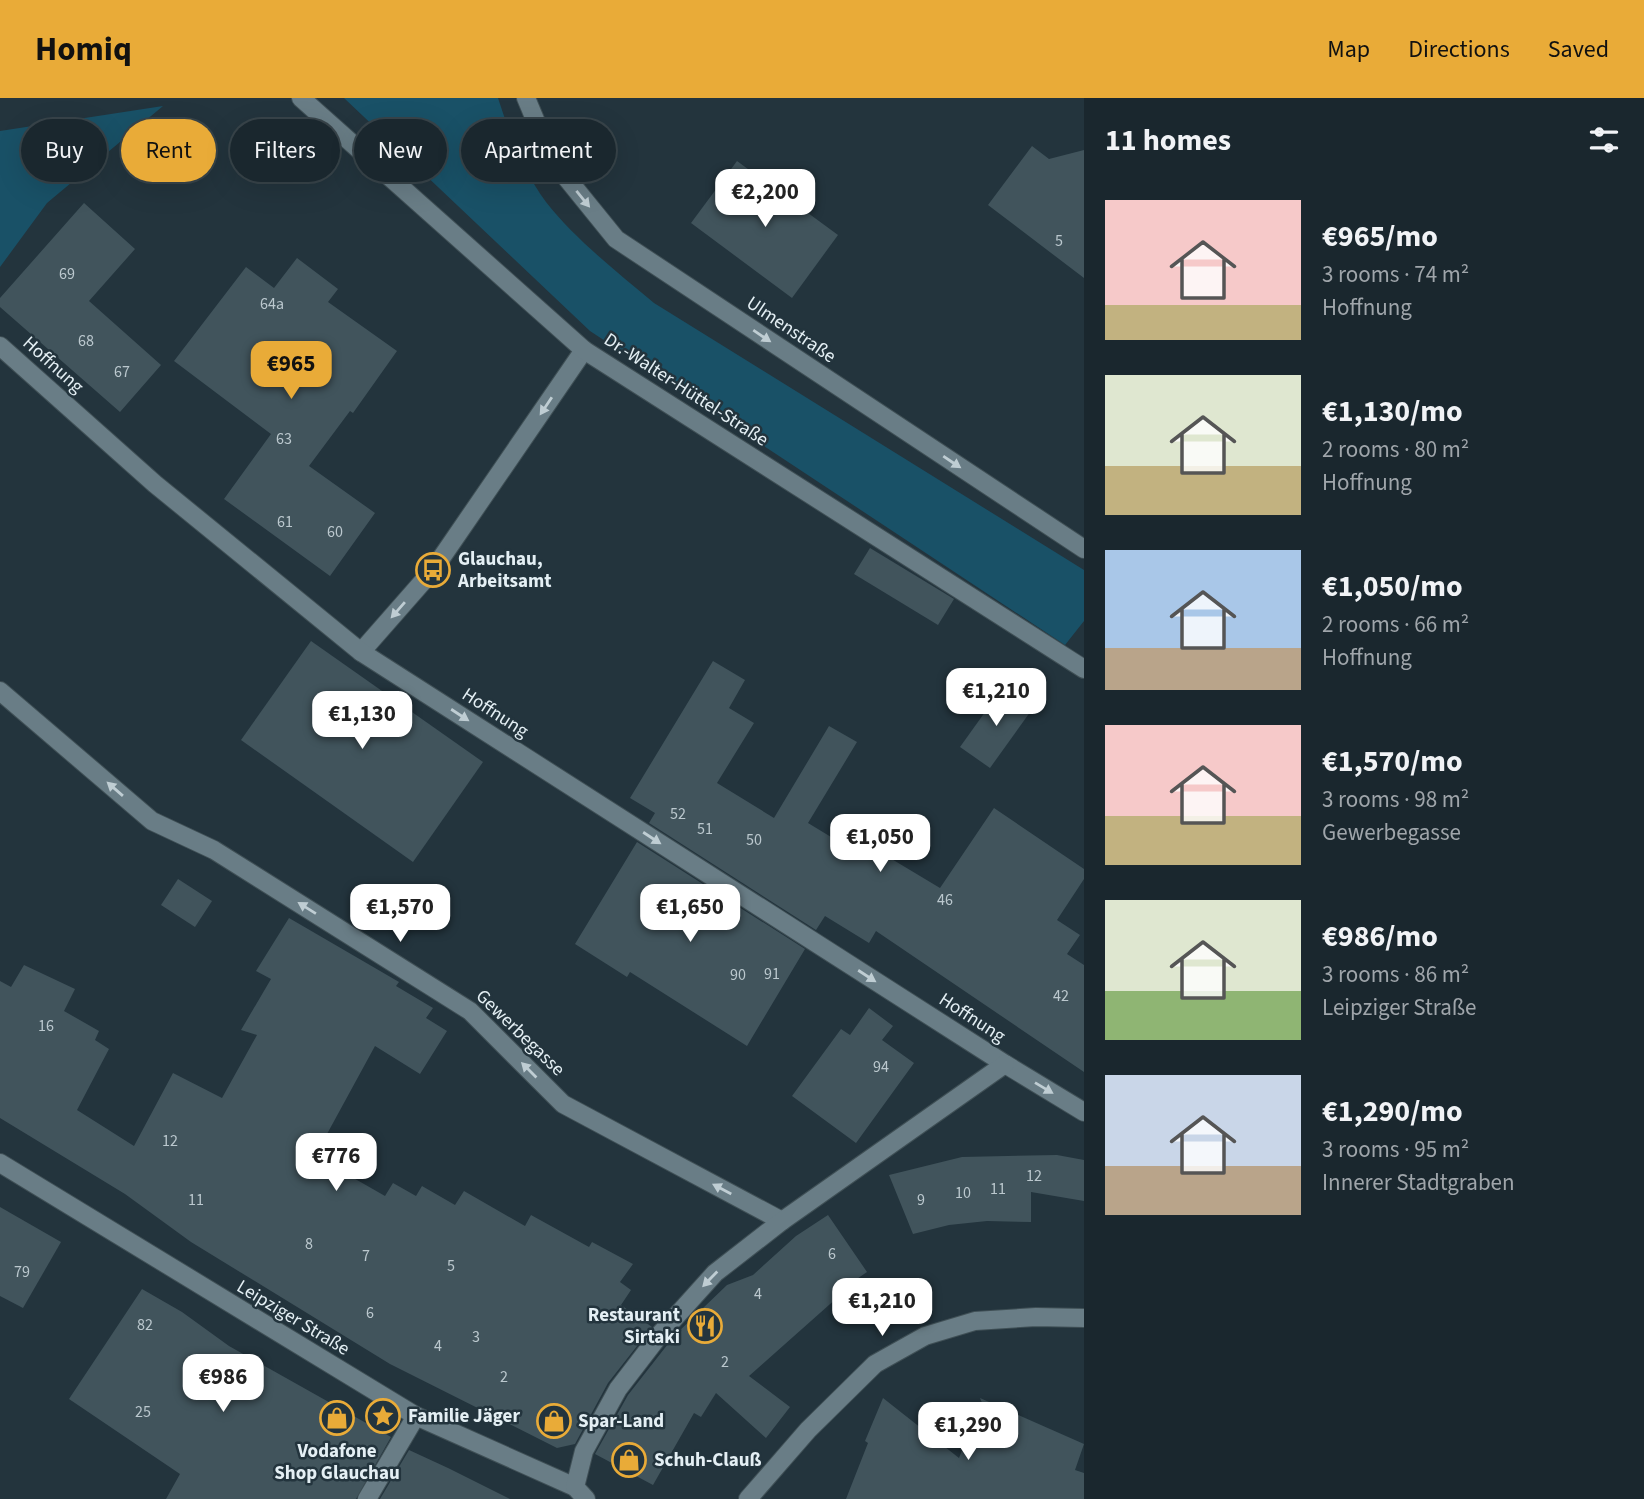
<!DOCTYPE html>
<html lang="en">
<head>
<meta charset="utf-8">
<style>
	body { margin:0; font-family:"Source Sans 3",sans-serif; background:#27333a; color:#f1f3f6; height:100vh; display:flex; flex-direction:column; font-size:26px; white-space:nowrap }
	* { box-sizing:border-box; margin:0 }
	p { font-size:23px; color:#9fa5aa }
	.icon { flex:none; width:38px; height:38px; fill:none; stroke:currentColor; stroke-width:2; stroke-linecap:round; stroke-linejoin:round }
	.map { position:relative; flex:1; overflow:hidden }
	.side { display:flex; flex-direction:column; background:#1a272e; width:560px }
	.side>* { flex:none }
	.guide { position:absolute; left:21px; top:21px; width:665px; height:63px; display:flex; gap:14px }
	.price { position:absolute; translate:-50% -60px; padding:0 16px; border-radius:14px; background:#fff; color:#222; font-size:23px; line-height:46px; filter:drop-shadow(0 2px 4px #0008) }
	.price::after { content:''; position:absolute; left:50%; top:42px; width:21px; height:16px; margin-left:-10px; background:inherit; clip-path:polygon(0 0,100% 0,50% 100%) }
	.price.on { background:#e9ab38; color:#111 }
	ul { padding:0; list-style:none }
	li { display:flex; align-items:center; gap:21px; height:175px; padding:0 21px }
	li span { display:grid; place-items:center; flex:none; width:196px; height:140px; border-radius:0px; color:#555 }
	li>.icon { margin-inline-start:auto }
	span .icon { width:84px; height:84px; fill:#fffc; stroke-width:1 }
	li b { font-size:30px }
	h2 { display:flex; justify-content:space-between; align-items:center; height:84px; padding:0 21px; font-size:30px }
	.pill { padding:0 24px; border-radius:32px; background:#1a272e; box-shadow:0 7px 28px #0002,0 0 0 2px #38444a; font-size:24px; line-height:63px }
	.pill.on { background:#e9ab38; color:#111 }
	header { display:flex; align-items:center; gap:42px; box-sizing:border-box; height:98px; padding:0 35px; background:#e9ab38; color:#111 }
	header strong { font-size:33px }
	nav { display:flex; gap:38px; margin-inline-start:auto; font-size:24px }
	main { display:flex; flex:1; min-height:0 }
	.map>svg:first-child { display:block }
	.green { fill:#195167 }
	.building { fill:#41545c }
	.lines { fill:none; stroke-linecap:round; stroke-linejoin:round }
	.service-casing { stroke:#3f4f55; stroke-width:20 }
	.pedestrian-casing { stroke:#3f4f55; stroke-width:20 }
	.minor-casing { stroke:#3f4f55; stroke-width:20 }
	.service { stroke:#697d86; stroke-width:18 }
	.pedestrian { stroke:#697d86; stroke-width:18 }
	.minor { stroke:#697d86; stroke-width:18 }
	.oneway { fill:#bfcdd3 }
	.labels { text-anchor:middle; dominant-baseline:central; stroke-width:5; stroke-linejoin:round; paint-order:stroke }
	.number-label { font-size:16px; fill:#bbc8ce }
	.street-label { font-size:19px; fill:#e4eff4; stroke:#23343d }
	.poi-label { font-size:19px; font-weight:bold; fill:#e4eff4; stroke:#23343d; text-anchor:start }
</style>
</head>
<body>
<header>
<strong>Homiq</strong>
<nav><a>Map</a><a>Directions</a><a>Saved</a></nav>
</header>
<main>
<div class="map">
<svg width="1084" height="1401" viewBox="0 0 1084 1401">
	<rect width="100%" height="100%" fill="#23343d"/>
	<g class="green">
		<path d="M344,0H498C509,34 524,75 546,104C576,142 617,174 654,205L1084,472V523L1065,547L590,233Z"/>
		<polygon points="163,8 47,105 0,169 0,33"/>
	</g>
	<g class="building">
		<polygon points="1032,48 1049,61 1084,52 1084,180 988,107"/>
		<polygon points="737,63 838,137 792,200 691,125"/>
		<polygon points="84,105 135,151 89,203 161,267 120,314 0,209 0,200"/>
		<polygon points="297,160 338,191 328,204 397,253 353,315 350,313 309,368 375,415 330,478 224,401 271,336 174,263 246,169 274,190"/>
		<polygon points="870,450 954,501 938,527 854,476"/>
		<polygon points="311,543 483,664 413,764 241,642"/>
		<polygon points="713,563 745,582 729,610 754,625 717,685 774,720 829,628 857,644 808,725 864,759 870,748 940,790 994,710 1084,771 1084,781 1057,822 1080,837 1067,856 1084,867 1084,974 876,833 869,845 825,818 816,832 649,725 655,715 630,700"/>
		<polygon points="1003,589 1033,610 990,670 960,649"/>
		<polygon points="637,744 805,851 747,948 630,874 627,879 575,846"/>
		<polygon points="178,781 212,803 195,829 161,807"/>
		<polygon points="289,820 399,884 396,888 433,910 426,920 447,933 420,976 375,948 315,1058 385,1098 393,1085 416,1098 422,1088 455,1107 464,1093 525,1128 531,1117 589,1149 592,1144 633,1166 620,1184 631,1192 621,1207 652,1229 608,1285 575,1346 557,1350 390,1266 191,1144 125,1096 0,1020 0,883 11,889 24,867 75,891 64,913 99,933 95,942 109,951 77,1012 134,1048 173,975 222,1000 257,937 241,932 271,881 256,873"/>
		<polygon points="869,910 893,928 882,942 914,965 856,1045 792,998 841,931 850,937"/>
		<polygon points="1057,1057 1084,1062 1084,1103 1031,1094 1031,1124 987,1123 949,1127 913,1136 889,1077 962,1059"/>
		<polygon points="0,1109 61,1144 23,1210 0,1198"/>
		<polygon points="828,1117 867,1174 835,1196 838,1199 749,1278 790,1309 766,1340 716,1295 701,1319 694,1315 653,1387 595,1356 628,1297 675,1237 727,1187 753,1177 796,1138"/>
		<polygon points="142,1191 182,1214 229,1248 391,1339 356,1401 166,1401 180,1376 69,1301"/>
		<polygon points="883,1300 959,1360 964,1347 993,1332 980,1300 1084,1346 1075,1372 1084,1375 1084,1401 846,1401 868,1345 865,1343"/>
		<polygon points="409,1352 448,1370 510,1401 380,1401"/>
	</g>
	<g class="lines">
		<g class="service-casing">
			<polyline id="service" points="361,554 433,472 584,252"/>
		</g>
		<g class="pedestrian-casing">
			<g id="pedestrian">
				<polyline points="0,1065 416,1318 575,1389"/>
				<polyline points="367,1401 416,1318"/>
			</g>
		</g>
		<g class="minor-casing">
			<g id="minor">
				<polyline points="301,0 584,252 1084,571"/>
				<polyline points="526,0 552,62 616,141 1084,451"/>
				<polyline points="0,248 155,386 361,554 1005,966 1084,1014"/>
				<polyline points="0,593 152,723 214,752 470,913 563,1006 782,1123"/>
				<polyline points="586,1401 575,1389 584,1353 618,1291 661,1235 715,1175 782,1123 1005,966"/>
				<polyline points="748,1401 808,1332 875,1266 925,1238 975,1223 1036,1219 1084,1220"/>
			</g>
		</g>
		<use href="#service" class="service"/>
		<use href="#pedestrian" class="pedestrian"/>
		<use href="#minor" class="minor"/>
	</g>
	<defs><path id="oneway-solid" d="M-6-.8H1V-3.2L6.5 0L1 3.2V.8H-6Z" transform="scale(1.75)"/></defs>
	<g class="oneway">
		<use href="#oneway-solid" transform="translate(583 101) rotate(51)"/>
		<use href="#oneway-solid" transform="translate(762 238) rotate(34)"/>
		<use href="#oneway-solid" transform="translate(546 308) rotate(124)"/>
		<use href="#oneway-solid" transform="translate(952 364) rotate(34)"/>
		<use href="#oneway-solid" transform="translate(398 512) rotate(131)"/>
		<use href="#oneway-solid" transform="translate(460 617) rotate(33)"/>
		<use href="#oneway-solid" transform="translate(115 691) rotate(-139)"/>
		<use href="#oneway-solid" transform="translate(652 740) rotate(33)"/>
		<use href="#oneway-solid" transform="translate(307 810) rotate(-148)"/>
		<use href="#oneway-solid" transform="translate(867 878) rotate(33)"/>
		<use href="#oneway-solid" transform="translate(529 972) rotate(-135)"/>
		<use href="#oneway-solid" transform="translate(1044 990) rotate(31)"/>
		<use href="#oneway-solid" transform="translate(722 1091) rotate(-152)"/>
		<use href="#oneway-solid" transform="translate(710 1181) rotate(134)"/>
	</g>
	<defs>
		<g id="bus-ring" transform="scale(1.75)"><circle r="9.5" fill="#23343d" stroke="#e9ab38" stroke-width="1.5"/><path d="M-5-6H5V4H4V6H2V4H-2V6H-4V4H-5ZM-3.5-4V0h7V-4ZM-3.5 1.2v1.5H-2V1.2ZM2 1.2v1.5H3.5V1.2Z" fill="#e9ab38"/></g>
		<g id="restaurant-ring" transform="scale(1.75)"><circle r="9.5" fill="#23343d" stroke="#e9ab38" stroke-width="1.5"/><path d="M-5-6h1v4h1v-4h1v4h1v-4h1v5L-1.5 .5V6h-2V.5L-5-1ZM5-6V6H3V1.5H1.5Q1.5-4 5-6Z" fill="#e9ab38"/></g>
		<g id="sight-ring" transform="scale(1.75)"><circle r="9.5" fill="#23343d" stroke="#e9ab38" stroke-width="1.5"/><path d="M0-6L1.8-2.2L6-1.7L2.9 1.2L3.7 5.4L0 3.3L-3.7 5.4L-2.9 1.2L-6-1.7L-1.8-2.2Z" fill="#e9ab38"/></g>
		<g id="shop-ring" transform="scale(1.75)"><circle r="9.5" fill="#23343d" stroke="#e9ab38" stroke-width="1.5"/><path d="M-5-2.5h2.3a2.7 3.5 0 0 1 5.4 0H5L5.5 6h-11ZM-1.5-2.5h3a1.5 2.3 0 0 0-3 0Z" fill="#e9ab38"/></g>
	</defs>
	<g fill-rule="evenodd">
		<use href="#bus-ring" x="433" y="472"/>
		<use href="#restaurant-ring" x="705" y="1228"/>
		<use href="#sight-ring" x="383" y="1318"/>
		<use href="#shop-ring" x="337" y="1320"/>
		<use href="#shop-ring" x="554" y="1323"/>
		<use href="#shop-ring" x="629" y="1362"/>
	</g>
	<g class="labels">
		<g class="number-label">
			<text x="1059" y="143">5</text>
			<text x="67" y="176">69</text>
			<text x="272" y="206">64a</text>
			<text x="86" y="243">68</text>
			<text x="122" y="274">67</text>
			<text x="284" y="341">63</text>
			<text x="285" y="424">61</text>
			<text x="335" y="434">60</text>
			<text x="678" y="716">52</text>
			<text x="705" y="731">51</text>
			<text x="754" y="742">50</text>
			<text x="945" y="802">46</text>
			<text x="772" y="876">91</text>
			<text x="738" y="877">90</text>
			<text x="1061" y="898">42</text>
			<text x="46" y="928">16</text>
			<text x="881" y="969">94</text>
			<text x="170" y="1043">12</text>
			<text x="1034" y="1078">12</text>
			<text x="998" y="1091">11</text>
			<text x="963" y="1095">10</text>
			<text x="196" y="1102">11</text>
			<text x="921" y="1102">9</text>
			<text x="309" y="1146">8</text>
			<text x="832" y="1156">6</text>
			<text x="366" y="1158">7</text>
			<text x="451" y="1168">5</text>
			<text x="22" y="1174">79</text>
			<text x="758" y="1196">4</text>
			<text x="370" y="1215">6</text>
			<text x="145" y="1227">82</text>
			<text x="476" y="1239">3</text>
			<text x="438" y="1248">4</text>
			<text x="725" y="1264">2</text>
			<text x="504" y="1279">2</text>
			<text x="143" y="1314">25</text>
		</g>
		<g class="street-label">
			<text transform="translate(791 232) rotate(34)">Ulmenstraße</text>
			<text transform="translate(53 267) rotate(42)">Hoffnung</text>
			<text transform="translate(686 292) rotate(33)">Dr.-Walter-Hüttel-Straße</text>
			<text transform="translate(495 615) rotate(33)">Hoffnung</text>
			<text transform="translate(972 920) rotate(33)">Hoffnung</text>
			<text transform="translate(520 935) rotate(44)">Gewerbegasse</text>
			<text transform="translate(293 1220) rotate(31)">Leipziger Straße</text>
		</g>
		<g class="poi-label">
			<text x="458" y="461">Glauchau,<tspan x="458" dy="22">Arbeitsamt</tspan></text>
			<text x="680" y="1217" text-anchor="end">Restaurant<tspan x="680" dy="22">Sirtaki</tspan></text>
			<text x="408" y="1318">Familie Jäger</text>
			<text x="578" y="1323">Spar-Land</text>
			<text x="337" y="1353" text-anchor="middle">Vodafone<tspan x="337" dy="22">Shop Glauchau</tspan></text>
			<text x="654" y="1362">Schuh-Clauß</text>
		</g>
	</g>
</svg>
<b class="price" style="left:765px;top:131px">€2,200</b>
<b class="price on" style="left:291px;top:303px">€965</b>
<b class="price" style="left:996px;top:630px">€1,210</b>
<b class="price" style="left:362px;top:653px">€1,130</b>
<b class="price" style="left:880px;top:776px">€1,050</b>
<b class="price" style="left:400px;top:846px">€1,570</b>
<b class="price" style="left:690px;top:846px">€1,650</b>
<b class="price" style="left:336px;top:1095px">€776</b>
<b class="price" style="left:882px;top:1240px">€1,210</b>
<b class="price" style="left:223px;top:1316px">€986</b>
<b class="price" style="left:968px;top:1364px">€1,290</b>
<div class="guide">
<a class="pill">Buy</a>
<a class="pill on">Rent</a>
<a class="pill">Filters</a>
<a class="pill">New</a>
<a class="pill">Apartment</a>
</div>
</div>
<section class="side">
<h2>11 homes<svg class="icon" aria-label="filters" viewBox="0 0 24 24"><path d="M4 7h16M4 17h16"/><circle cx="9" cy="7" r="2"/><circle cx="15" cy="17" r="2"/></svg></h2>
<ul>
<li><span style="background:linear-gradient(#f6c9c9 75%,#c2b280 0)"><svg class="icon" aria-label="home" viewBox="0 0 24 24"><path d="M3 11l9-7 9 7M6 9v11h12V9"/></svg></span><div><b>€965/mo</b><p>3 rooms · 74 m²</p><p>Hoffnung</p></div></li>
<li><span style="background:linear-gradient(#dfe7d0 65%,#c2b280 0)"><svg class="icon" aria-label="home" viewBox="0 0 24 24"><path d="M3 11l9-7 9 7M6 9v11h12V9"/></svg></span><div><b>€1,130/mo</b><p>2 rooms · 80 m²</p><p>Hoffnung</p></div></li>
<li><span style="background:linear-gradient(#a9c7e8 70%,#b9a48a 0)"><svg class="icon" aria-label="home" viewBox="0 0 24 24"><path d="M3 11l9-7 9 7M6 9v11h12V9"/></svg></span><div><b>€1,050/mo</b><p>2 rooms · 66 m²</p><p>Hoffnung</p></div></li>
<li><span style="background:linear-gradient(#f6c9c9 65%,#c2b280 0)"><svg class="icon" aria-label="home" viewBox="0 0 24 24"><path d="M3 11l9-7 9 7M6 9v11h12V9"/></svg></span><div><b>€1,570/mo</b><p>3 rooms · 98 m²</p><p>Gewerbegasse</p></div></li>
<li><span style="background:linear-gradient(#dfe7d0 65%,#8fb573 0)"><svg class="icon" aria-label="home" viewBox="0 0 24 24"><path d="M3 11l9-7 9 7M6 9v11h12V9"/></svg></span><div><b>€986/mo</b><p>3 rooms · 86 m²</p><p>Leipziger Straße</p></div></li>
<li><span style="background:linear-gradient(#c9d6e8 65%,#b9a48a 0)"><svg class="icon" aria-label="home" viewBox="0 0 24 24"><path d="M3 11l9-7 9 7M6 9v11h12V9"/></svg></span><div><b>€1,290/mo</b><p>3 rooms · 95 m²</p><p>Innerer Stadtgraben</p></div></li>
</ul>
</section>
</main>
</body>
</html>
